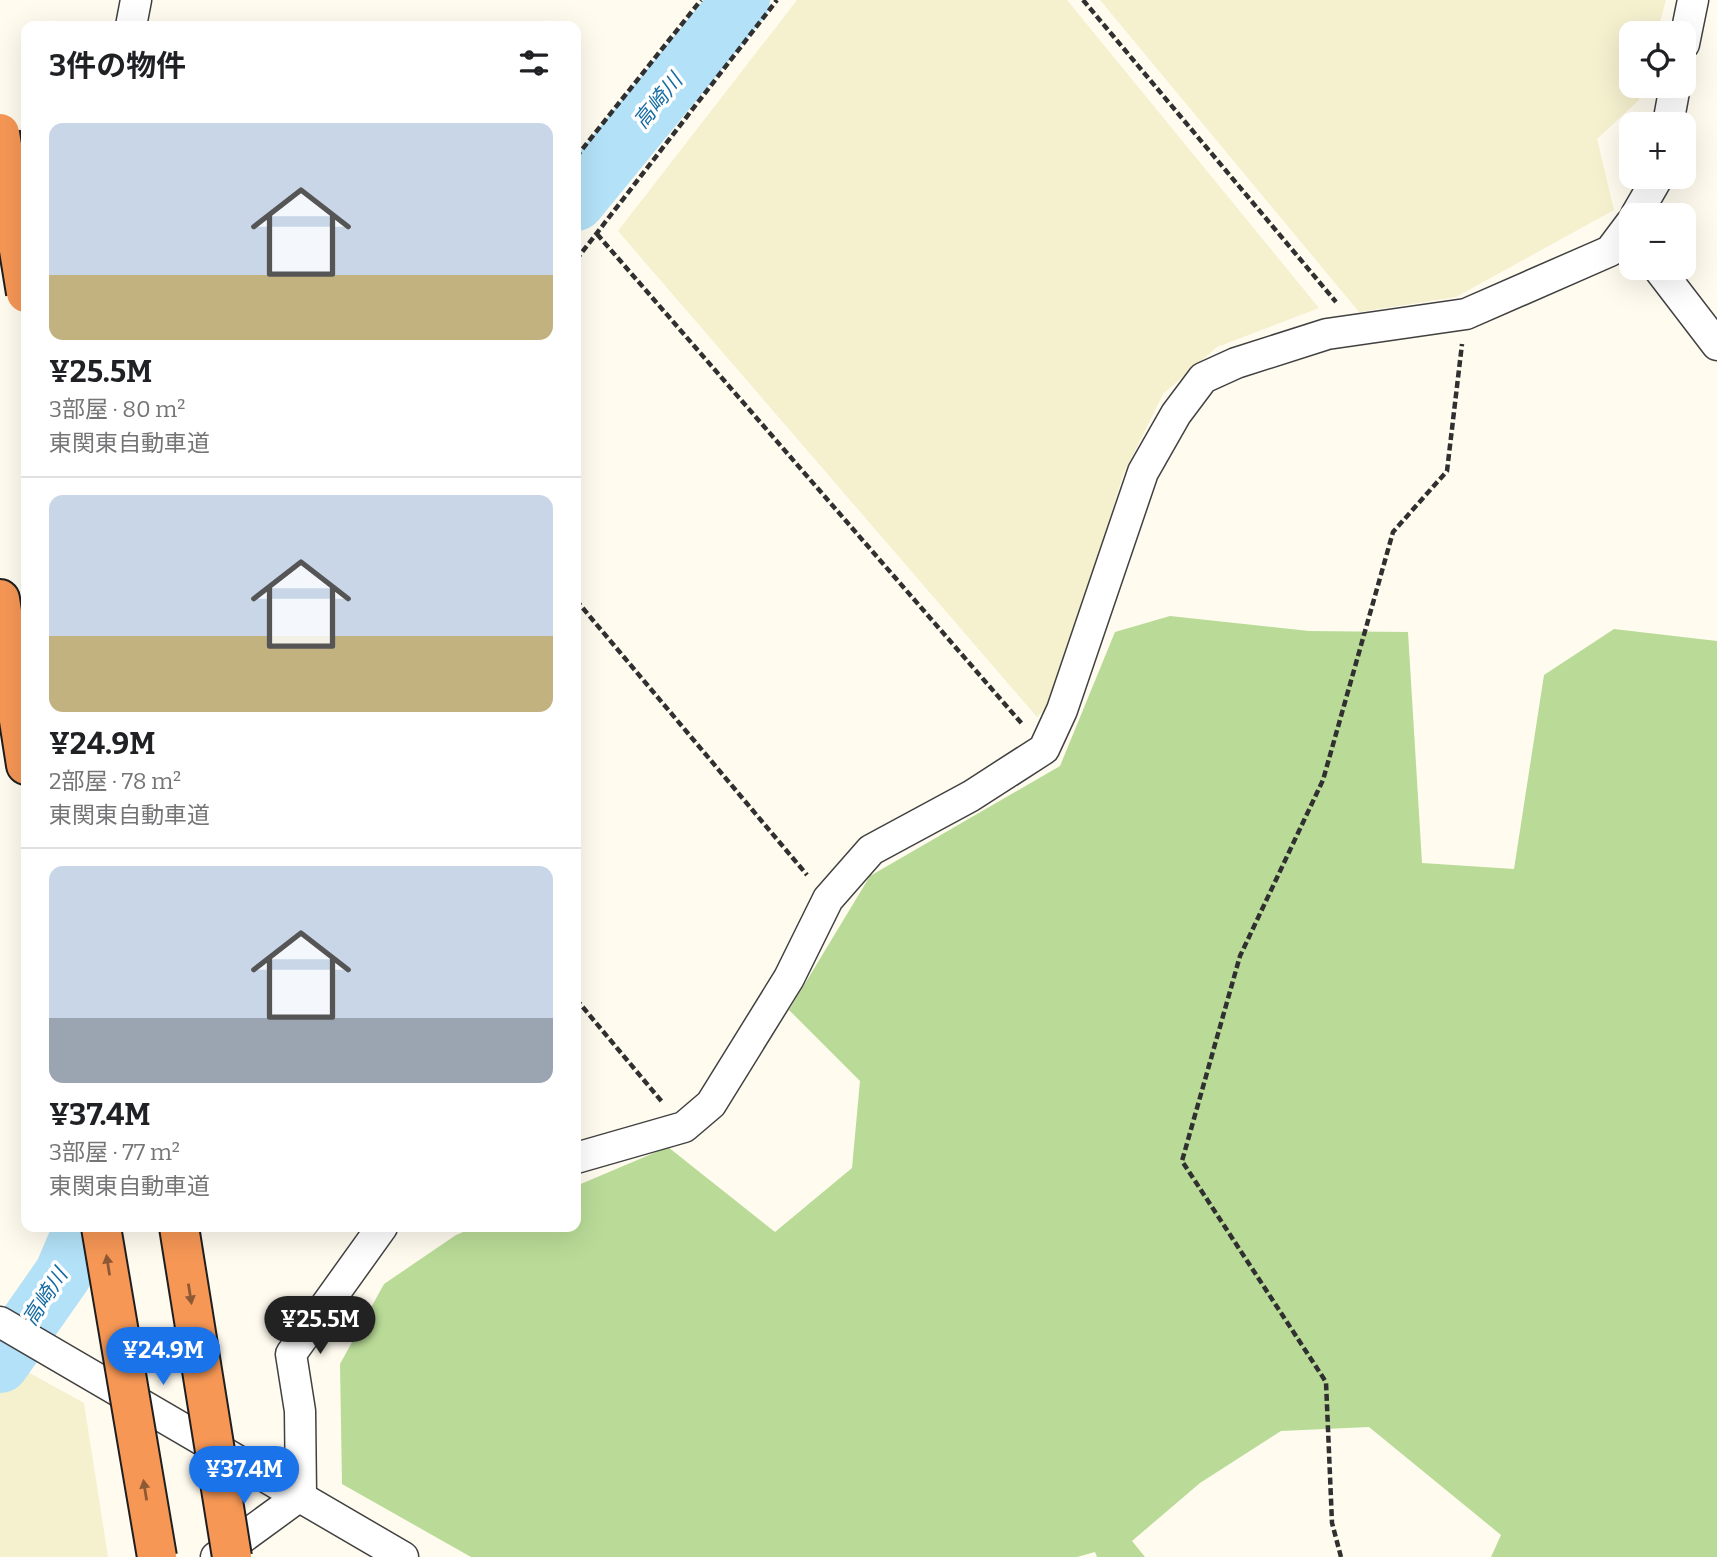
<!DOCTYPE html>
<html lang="ja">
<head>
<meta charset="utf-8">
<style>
	body { margin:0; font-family:Bitter,"Noto Sans JP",serif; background:#f2f2f2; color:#202124; height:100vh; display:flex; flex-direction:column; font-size:26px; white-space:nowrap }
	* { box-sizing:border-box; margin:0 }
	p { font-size:23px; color:#757577 }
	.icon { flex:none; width:38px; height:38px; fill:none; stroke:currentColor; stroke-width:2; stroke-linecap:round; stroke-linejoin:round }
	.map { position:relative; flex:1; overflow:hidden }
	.details { position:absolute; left:21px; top:21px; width:560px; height:1211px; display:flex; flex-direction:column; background:#fff; border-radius:14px; box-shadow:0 7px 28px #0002 }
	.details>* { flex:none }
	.buttons { position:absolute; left:1619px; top:21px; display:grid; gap:14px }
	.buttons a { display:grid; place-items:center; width:77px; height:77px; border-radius:14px; background:#fff; box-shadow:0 7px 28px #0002; font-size:35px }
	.price { position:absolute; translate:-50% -60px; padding:0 16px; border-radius:24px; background:#1a73e8; color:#fff; font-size:23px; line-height:46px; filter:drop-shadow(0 2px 4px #0008) }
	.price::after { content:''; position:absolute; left:50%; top:42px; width:21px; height:16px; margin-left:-10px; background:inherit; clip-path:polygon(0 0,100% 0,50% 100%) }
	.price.active { background:#222; color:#fff }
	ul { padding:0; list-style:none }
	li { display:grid; align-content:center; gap:14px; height:371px; padding:0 28px }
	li+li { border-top:2px solid #e0e0e0 }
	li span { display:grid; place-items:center; height:217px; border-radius:14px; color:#555 }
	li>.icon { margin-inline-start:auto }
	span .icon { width:126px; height:126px; fill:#fffc; stroke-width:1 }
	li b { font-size:30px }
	h2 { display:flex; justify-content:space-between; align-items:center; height:84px; padding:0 28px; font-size:30px }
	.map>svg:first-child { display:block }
	.farmland { fill:#f5f0ce }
	.forest { fill:#b9db97 }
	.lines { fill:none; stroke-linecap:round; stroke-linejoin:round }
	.river { stroke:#b3e1f7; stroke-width:58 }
	.street-casing { stroke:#414141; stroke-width:33 }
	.highway-casing { stroke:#1f1f1f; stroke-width:42 }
	.path { stroke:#303030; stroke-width:4.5; stroke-dasharray:7 3.5; stroke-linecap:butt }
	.street { stroke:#fff; stroke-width:30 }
	.highway { stroke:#f69755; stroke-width:38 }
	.highway-bridge-casing { stroke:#1f1f1f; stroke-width:42; stroke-linecap:butt }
	.highway-bridge { stroke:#f69755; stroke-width:38 }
	.oneway { fill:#8e5935 }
	.labels { text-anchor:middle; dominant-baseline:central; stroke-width:7; stroke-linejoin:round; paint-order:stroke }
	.water-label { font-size:21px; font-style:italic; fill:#156ca2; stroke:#fff }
</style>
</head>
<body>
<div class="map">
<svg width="1717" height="1557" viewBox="0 0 1717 1557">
	<rect width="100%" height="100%" fill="#fffbef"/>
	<g class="farmland">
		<polygon points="797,0 1067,0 1319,308 1217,347 1163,394 1123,475 1054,700 1037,717 618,231"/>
		<polygon points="1100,0 1666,0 1657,33 1631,33 1631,86 1643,86 1639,100 1597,139 1614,210 1456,297 1359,312"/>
		<polygon points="17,1366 84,1403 108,1557 0,1557 0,1389"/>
	</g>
	<polygon class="forest" points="1170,616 1309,631 1408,632 1422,863 1514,869 1544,675 1614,629 1717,641 1717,1557 1491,1557 1501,1535 1369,1427 1281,1431 1200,1483 1132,1541 1145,1557 1097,1557 1095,1552 1077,1557 471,1557 342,1484 340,1364 384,1284 456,1235 475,1227 576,1227 576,1186 668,1147 775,1232 852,1168 860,1081 789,1010 870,876 1060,766 1115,632"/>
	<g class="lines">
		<g class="river">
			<polyline points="576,202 741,0"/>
			<polyline points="0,1364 63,1274 83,1227"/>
		</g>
		<g class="street-casing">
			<g id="street">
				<polyline points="131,26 136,0"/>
				<polyline points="1684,44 1693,0"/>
				<polyline points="1668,124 1675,86"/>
				<polyline points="1636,215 1658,177"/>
				<polyline points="1658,268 1717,345"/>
				<polyline points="576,1158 684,1127 711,1104 789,978 828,899 871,850 971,796 1044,749 1062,710 1143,472 1176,414 1203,378 1236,363 1327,334 1466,314 1610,251 1631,223"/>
				<polyline points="0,1322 403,1557"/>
				<polyline points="301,1495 300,1411 291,1354 382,1227"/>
				<polyline points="216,1557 301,1495"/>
			</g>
		</g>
		<g class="highway-casing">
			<polyline id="highway" points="0,599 26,765"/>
		</g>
		<g class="path">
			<polyline points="1083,0 1336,302"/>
			<polyline points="576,157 701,0"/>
			<polyline points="597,234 1023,725"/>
			<polyline points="576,260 777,0"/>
			<polyline points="576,600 807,875"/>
			<polyline points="576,999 663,1103"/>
			<polyline points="1341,1557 1332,1523 1326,1382 1182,1161 1240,956 1323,780 1393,532 1447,471 1462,344"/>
		</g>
		<use href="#street" class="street"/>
		<use href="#highway" class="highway"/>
		<g class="highway-bridge-casing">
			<g id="highway-bridge">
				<polyline points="0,133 26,293"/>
				<polyline points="101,1227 157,1557"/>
				<polyline points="179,1227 232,1557"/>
			</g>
		</g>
		<use href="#highway-bridge" class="highway-bridge"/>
	</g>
	<defs><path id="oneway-solid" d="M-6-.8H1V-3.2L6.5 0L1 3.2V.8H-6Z" transform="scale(1.75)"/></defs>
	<g class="oneway">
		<use href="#oneway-solid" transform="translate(108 1265) rotate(-99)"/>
		<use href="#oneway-solid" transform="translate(190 1294) rotate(81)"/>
		<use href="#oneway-solid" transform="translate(145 1490) rotate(-99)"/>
	</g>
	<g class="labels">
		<g class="water-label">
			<text transform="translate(658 101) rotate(-51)">高崎川</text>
			<text transform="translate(45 1297) rotate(-57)">高崎川</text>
		</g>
	</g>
</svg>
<div class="buttons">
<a><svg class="icon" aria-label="locate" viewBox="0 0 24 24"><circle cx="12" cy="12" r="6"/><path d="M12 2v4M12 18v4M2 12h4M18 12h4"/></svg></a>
<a>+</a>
<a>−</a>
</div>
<b class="price active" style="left:320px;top:1356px">¥25.5M</b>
<b class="price" style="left:163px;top:1387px">¥24.9M</b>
<b class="price" style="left:244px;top:1506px">¥37.4M</b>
<section class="details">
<h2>3件の物件<svg class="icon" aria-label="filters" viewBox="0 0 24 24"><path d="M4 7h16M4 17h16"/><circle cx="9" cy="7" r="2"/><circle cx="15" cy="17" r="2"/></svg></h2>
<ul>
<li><span style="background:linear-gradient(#c9d6e8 70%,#c2b280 0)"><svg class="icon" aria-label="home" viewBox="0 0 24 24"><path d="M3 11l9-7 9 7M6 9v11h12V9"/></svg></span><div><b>¥25.5M</b><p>3部屋 · 80 m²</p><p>東関東自動車道</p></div></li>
<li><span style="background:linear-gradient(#c9d6e8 65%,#c2b280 0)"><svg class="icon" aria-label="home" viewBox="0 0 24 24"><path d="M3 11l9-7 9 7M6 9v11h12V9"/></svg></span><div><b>¥24.9M</b><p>2部屋 · 78 m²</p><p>東関東自動車道</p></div></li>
<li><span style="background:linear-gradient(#c9d6e8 70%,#9aa5b1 0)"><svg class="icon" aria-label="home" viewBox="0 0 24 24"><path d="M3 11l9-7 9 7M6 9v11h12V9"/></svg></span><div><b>¥37.4M</b><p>3部屋 · 77 m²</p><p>東関東自動車道</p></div></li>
</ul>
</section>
</div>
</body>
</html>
